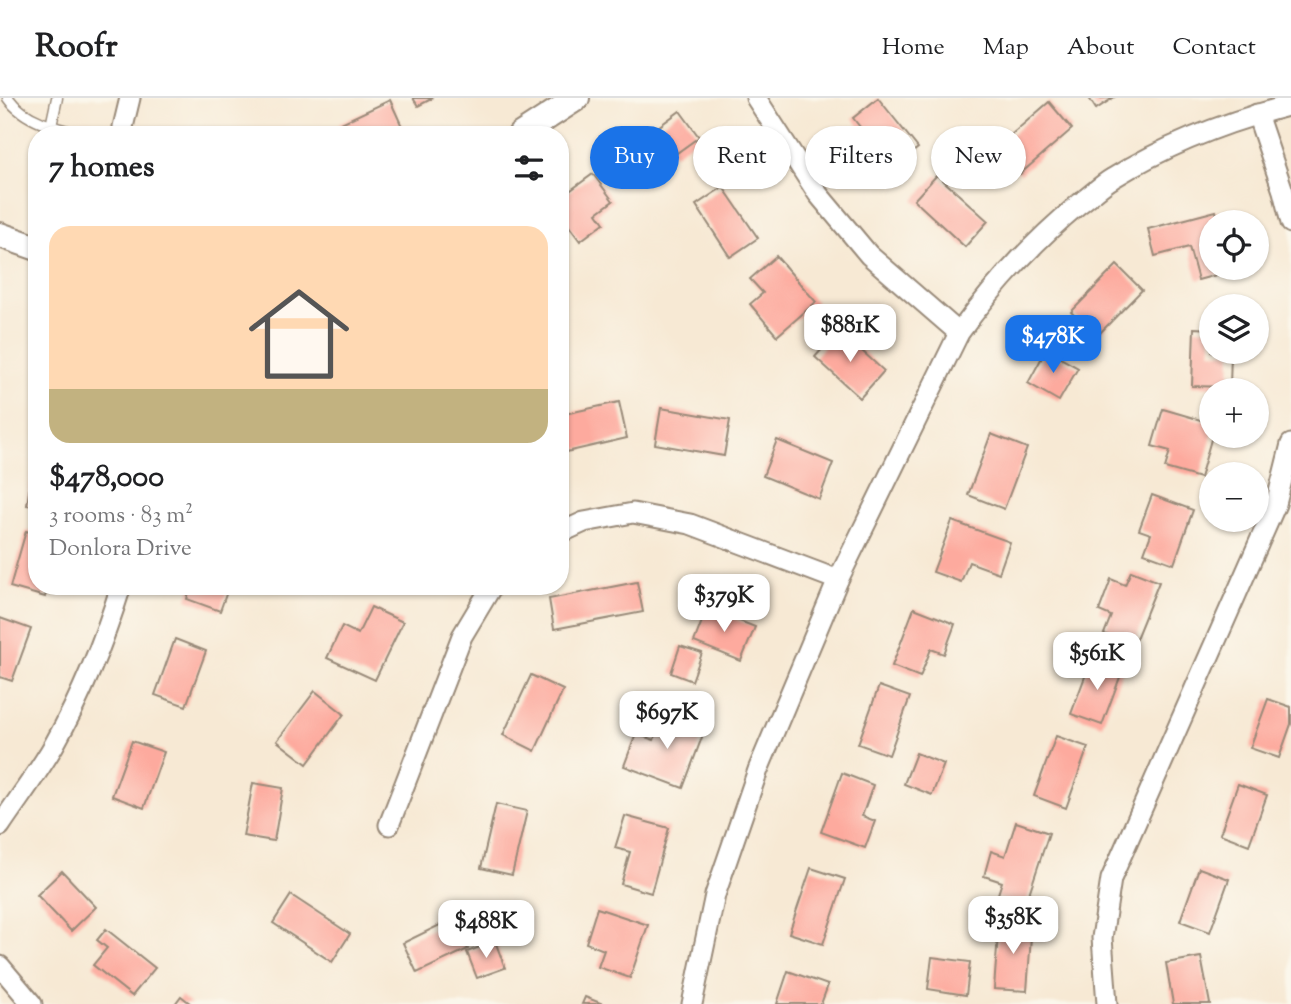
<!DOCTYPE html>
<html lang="en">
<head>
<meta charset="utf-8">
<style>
	body { margin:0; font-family:"Sorts Mill Goudy",serif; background:#f2f2f2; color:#202124; height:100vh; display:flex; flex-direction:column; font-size:26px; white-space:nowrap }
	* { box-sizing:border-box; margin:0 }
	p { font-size:23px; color:#757577 }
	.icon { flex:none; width:38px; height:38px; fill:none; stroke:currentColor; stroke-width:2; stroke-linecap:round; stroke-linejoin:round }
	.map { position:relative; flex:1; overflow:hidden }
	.side { position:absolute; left:28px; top:28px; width:541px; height:469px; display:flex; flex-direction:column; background:#fff; border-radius:28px; box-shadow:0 2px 5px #0004 }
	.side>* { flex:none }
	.top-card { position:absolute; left:590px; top:28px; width:595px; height:63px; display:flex; gap:14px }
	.tools { position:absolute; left:1199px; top:112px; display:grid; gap:14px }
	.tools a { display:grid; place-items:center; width:70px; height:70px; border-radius:50%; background:#fff; box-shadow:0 2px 5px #0004; font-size:35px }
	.price { position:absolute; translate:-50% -60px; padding:0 16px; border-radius:14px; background:#fff; color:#222; font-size:23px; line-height:46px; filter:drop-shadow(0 2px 4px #0008) }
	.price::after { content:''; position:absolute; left:50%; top:42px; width:21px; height:16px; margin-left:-10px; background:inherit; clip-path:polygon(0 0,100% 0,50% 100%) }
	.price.selected { background:#1a73e8; color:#fff }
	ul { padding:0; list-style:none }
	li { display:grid; align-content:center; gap:14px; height:371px; padding:0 21px }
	li span { display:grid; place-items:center; height:217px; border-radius:21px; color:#555 }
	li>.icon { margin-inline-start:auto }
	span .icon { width:126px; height:126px; fill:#fffc; stroke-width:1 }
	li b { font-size:30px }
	h2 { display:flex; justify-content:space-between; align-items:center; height:84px; padding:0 21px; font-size:30px }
	.tag { padding:0 24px; border-radius:32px; background:#fff; box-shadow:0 2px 5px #0004; font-size:24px; line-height:63px }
	.tag.selected { background:#1a73e8; color:#fff }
	header { display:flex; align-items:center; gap:42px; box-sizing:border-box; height:98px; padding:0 35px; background:#fff; border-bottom:2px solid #e0e0e0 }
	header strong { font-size:33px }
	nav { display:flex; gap:38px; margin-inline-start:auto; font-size:24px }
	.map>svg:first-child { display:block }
	.building { fill:#fdaa9e }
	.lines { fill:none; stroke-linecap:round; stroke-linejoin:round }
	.service-casing { stroke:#998a79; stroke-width:13 }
	.minor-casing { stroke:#998a79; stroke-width:23 }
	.tertiary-casing { stroke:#998a79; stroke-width:28 }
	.service { stroke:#fff; stroke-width:10 }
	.minor { stroke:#fff; stroke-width:19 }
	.tertiary { stroke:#fff; stroke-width:24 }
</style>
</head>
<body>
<header>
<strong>Roofr</strong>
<nav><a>Home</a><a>Map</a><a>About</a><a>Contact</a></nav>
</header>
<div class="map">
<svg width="1291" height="906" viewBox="0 0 1291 906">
	<rect width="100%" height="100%" fill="#fbf7ec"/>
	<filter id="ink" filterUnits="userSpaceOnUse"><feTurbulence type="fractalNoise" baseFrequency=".0143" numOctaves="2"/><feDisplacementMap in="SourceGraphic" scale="14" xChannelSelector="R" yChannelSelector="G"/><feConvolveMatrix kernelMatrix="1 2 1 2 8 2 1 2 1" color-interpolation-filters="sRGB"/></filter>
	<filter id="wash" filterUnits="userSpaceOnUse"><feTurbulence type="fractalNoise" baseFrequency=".00686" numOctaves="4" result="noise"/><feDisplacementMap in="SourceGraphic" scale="28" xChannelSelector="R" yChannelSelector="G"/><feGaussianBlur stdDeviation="1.57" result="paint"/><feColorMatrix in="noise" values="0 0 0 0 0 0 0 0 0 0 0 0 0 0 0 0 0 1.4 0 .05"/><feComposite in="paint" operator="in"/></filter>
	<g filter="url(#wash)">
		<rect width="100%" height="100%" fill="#f7e9d4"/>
		<g id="blocks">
			<g class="building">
				<polygon points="413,0 433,0 418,8"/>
				<polygon points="878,0 918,50 892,70 853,20"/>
				<polygon points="1089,0 1113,0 1096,11"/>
				<polygon points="390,2 405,35 343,37 339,26"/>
				<polygon points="1049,4 1072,31 1020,76 997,49"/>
				<polygon points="680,13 699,39 674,57 664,44 648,55 639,43"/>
				<polygon points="593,76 613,103 597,115 604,125 580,143 560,116 560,100"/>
				<polygon points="937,77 988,123 965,149 914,102"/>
				<polygon points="723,89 758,140 730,159 696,107"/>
				<polygon points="1216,113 1219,124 1211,124 1211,170 1230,170 1231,173 1198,182 1189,149 1155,158 1148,131"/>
				<polygon points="776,158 816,204 777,238 750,206 763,195 750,181"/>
				<polygon points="1117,167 1142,192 1096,239 1071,214"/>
				<polygon points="1194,230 1211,231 1211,254 1231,254 1230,289 1192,288"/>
				<polygon points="839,232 884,273 860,300 815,259"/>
				<polygon points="1046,252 1078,270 1059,303 1028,285"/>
				<polygon points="619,304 627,340 562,355 560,317"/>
				<polygon points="661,310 730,322 724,358 655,346"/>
				<polygon points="1163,311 1211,325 1212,338 1200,380 1165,370 1170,353 1152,348"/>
				<polygon points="991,336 1027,350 1004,411 968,397"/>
				<polygon points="777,342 833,365 819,401 763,378"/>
				<polygon points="35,355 37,355 37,408 27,407"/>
				<polygon points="1152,397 1193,412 1174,466 1144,455 1151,436 1139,432"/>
				<polygon points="952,423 1010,444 999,475 969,464 961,484 933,474"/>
				<polygon points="26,433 37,436 37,488 48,488 45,499 10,489"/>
				<polygon points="1131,473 1159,484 1133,548 1104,536 1111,518 1099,513 1111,481 1125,487"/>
				<polygon points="637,484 643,514 554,531 549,501"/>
				<polygon points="191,488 229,488 220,513 187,501"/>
				<polygon points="371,509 403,524 375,582 327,560 342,528 358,536"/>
				<polygon points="707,510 755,529 741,563 694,544"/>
				<polygon points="914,510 955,526 944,556 931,551 920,579 892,568"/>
				<polygon points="0,520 31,531 12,583 0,579"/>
				<polygon points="175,541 206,553 186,608 155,597"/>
				<polygon points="680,548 702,555 692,583 671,575"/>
				<polygon points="1092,560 1123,571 1102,627 1071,616"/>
				<polygon points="531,577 563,592 535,653 503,637"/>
				<polygon points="879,588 910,599 889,657 858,646"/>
				<polygon points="315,593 344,616 307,666 277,643"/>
				<polygon points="1268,601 1291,609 1291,626 1279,660 1250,650"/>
				<polygon points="664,616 705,631 683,690 624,668 636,636 654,642"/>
				<polygon points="1056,638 1088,649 1066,710 1034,698"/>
				<polygon points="132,643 164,654 144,710 112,698"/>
				<polygon points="916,655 944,666 932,697 904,686"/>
				<polygon points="842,675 873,687 862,718 875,723 865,750 821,734"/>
				<polygon points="253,685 283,690 274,743 243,738"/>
				<polygon points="1238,686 1267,697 1249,747 1220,736"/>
				<polygon points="496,706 527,713 512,777 481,770"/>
				<polygon points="625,718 669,730 651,795 621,786 630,754 615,750"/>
				<polygon points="1016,724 1049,735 1025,808 997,799 1002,784 984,778 991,753 1005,758"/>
				<polygon points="811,770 845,781 823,846 789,835"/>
				<polygon points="1199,770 1229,781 1210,834 1180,823"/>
				<polygon points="62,773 96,809 71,833 37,797"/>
				<polygon points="291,797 350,836 332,864 273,825"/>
				<polygon points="597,810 648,827 630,880 598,869 604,852 586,845"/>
				<polygon points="454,820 468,851 417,875 403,845"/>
				<polygon points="999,822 1032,825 1027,893 994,891"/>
				<polygon points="106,831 155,870 132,898 93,867 107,850 97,842"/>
				<polygon points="495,843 505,870 477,880 467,854"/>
				<polygon points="932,859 970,864 966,897 928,891"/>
				<polygon points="1201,859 1210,906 1173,906 1166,865"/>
				<polygon points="788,873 828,887 821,906 777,906"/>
				<polygon points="181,898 191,906 175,906"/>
				<polygon points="585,899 603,906 582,906"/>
			</g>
		</g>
	</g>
	<g filter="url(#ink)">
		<use href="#blocks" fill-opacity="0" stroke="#998a79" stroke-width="2"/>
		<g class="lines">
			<g class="service-casing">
				<g id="service">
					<path d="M8,0C24,23 58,31 83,37"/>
					<polyline points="51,28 57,0"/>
				</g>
			</g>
			<g class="minor-casing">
				<g id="minor">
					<polyline points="756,0 818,96 869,157 959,235"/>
					<polyline points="1257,16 1283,93 1291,125"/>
					<polyline points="123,37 123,29 130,0"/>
					<polyline points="560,435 584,424 633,415 690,426 838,482"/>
					<polyline points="389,727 462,538 492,488"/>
					<path d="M0,728C18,701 38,675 54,647C82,597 104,543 121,488"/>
					<polyline points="0,868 32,906"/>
					<path d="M692,906L715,797L758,672L838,482L959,235C995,185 1032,145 1079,106C1090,98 1101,87 1113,80C1168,46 1229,23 1291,7"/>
					<polyline points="1107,906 1102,840 1111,781 1276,406 1291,346"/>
				</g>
			</g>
			<g class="tertiary-casing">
				<g id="tertiary">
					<polyline points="520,37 577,0"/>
					<polyline points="0,137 37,150"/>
				</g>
			</g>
			<use href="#service" class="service"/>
			<use href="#minor" class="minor"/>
			<use href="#tertiary" class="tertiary"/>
		</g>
	</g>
</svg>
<div class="tools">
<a><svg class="icon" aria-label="locate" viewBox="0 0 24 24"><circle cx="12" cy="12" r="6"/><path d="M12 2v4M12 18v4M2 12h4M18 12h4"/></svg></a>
<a><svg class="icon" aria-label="layers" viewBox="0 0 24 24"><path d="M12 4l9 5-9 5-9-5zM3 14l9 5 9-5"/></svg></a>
<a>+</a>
<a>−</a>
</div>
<b class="price" style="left:850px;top:266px">$881K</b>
<b class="price selected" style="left:1053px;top:277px">$478K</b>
<b class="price" style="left:724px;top:536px">$379K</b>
<b class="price" style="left:1097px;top:594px">$561K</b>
<b class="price" style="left:667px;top:653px">$697K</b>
<b class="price" style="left:1013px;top:858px">$358K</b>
<b class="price" style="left:486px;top:862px">$488K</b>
<div class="top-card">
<a class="tag selected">Buy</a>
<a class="tag">Rent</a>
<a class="tag">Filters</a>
<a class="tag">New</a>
</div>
<section class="side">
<h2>7 homes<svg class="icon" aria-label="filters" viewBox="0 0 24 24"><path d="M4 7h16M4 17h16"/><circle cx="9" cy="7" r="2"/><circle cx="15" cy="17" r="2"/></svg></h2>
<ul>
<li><span style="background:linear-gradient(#ffd9b3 75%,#c2b280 0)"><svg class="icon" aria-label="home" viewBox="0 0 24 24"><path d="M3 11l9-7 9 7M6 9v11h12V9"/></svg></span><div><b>$478,000</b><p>3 rooms · 83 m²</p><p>Donlora Drive</p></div></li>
</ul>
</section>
</div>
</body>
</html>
